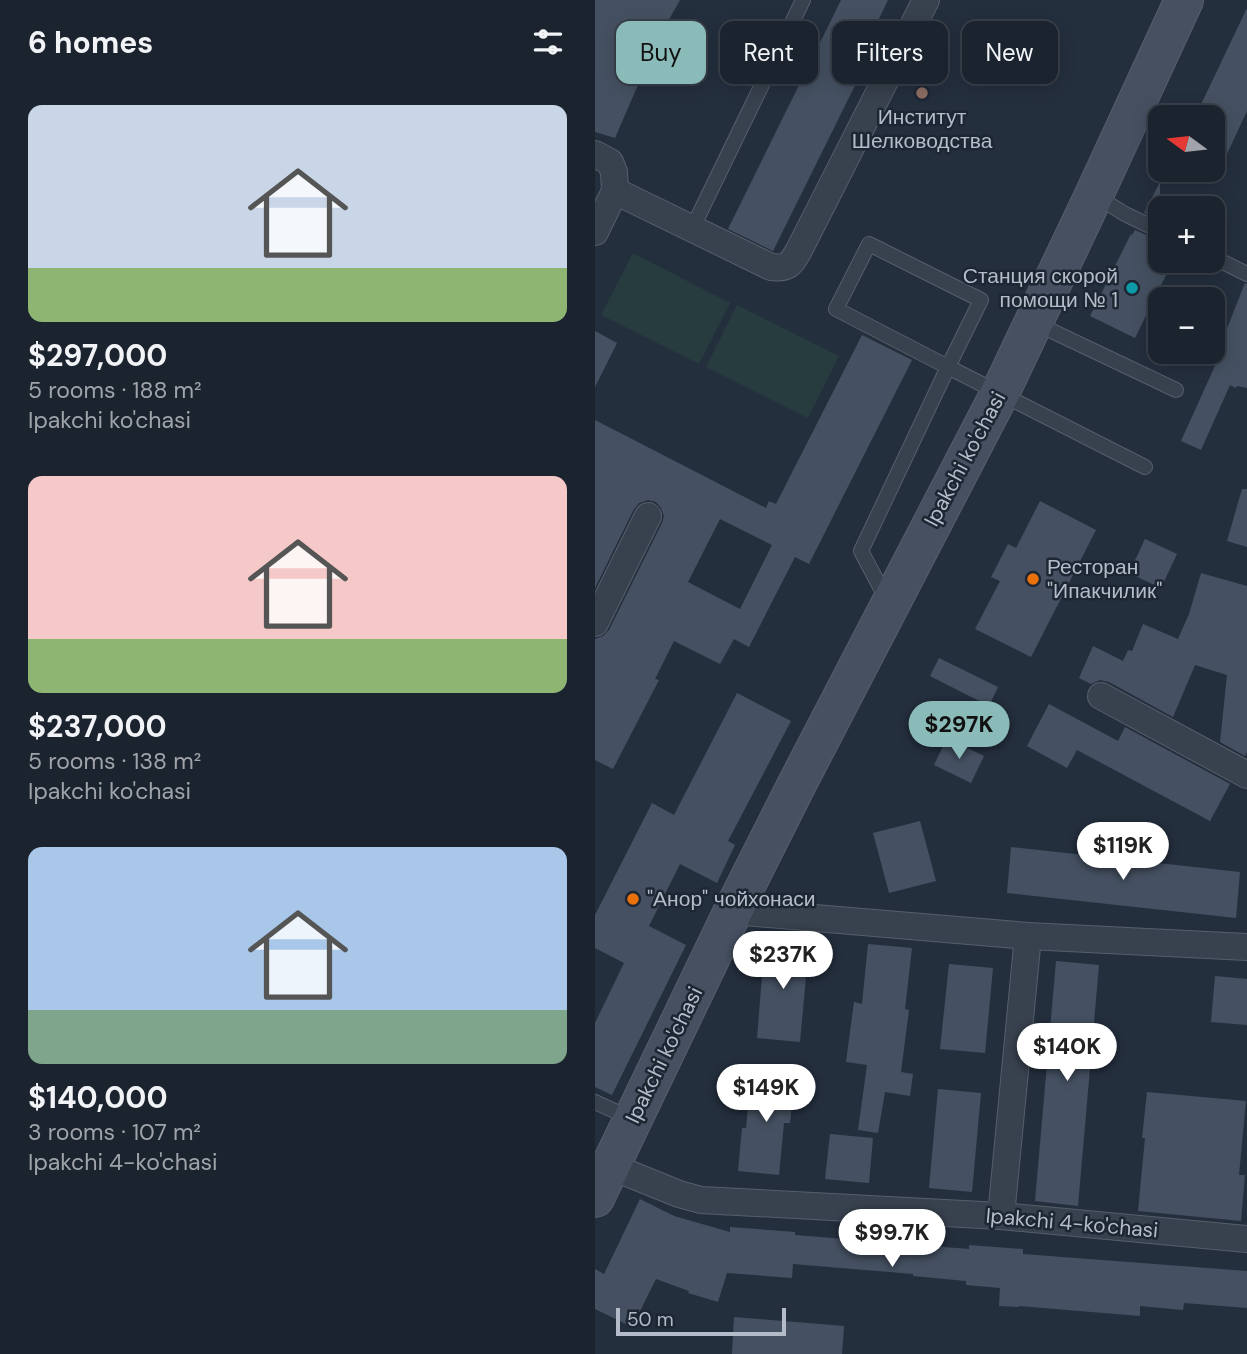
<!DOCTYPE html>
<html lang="en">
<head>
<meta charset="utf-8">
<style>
	body { margin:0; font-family:"DM Sans",sans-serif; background:#242b36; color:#f1f3f6; height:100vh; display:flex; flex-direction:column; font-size:26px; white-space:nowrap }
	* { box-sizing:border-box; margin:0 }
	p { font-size:23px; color:#a0a4aa }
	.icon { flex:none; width:38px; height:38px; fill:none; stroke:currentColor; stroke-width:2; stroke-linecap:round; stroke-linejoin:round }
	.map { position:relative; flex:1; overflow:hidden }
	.drawer { display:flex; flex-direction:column; background:#1b232e; width:595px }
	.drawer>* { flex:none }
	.hud { position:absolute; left:21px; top:21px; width:525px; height:63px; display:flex; gap:14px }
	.needle { width:46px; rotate:285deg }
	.fabs { position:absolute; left:553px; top:105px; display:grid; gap:14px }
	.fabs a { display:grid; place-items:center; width:77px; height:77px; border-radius:14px; background:#1b232e; box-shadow:0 4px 18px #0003,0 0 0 2px #39404a; font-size:35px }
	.scale { position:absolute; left:21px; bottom:18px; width:170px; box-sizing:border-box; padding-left:7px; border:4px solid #b4bcc9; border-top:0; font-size:19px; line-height:24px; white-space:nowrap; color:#b4bcc9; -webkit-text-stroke:5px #1d2633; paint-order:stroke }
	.price { position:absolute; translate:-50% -60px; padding:0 16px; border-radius:24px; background:#fff; color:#222; font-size:23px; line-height:46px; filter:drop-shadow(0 2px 4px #0008) }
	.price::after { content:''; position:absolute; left:50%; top:42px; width:21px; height:16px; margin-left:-10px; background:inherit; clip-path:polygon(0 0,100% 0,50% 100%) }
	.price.active { background:#8bbbb9; color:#111 }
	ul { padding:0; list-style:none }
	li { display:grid; align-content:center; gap:14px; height:371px; padding:0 28px }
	li span { display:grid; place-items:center; height:217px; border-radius:14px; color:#555 }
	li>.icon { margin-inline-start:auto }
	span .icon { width:126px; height:126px; fill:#fffc; stroke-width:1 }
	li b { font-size:30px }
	h2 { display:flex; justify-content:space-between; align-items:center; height:84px; padding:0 28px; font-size:30px }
	.tag { padding:0 24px; border-radius:14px; background:#1b232e; box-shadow:0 4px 18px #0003,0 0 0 2px #39404a; font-size:24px; line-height:63px }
	.tag.active { background:#8bbbb9; color:#111 }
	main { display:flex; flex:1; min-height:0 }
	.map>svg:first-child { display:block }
	.green { fill:#263c3f }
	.building { fill:#455162; fill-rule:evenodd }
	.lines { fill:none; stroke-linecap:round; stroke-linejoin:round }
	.lane-casing { stroke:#565f6c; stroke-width:16 }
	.street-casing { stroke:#565f6c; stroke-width:28 }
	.secondary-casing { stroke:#565f6c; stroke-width:40 }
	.lane { stroke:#38414e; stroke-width:14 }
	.street { stroke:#38414e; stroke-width:26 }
	.secondary { stroke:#465061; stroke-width:38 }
	.education-dot { fill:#8d6e63; stroke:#1d2633; stroke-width:2.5 }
	.culture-dot { fill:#0f9aa8; stroke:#1d2633; stroke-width:2.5 }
	.food-dot { fill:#e8710a; stroke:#1d2633; stroke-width:2.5 }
	.labels { text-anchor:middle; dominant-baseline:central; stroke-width:5; stroke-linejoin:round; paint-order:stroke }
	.poi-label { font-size:21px; fill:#b4bcc9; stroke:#1d2633; text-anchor:start }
	.street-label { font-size:21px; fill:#b4bcc9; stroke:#1d2633 }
</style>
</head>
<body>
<main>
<section class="drawer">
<h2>6 homes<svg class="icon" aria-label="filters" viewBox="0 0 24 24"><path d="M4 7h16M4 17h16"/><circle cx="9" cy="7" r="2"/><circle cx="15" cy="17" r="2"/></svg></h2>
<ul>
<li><span style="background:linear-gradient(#c9d6e8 75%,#8fb573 0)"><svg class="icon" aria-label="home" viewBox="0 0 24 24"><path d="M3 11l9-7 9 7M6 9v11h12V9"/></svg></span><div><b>$297,000</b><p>5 rooms · 188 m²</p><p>Ipakchi ko'chasi</p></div></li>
<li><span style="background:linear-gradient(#f6c9c9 75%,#8fb573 0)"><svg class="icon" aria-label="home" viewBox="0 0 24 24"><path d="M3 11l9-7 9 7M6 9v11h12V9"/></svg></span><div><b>$237,000</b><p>5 rooms · 138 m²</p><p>Ipakchi ko'chasi</p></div></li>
<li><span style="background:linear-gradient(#a9c7e8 75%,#7fa58c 0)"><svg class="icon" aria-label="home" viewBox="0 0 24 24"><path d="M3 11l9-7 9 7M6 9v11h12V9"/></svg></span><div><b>$140,000</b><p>3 rooms · 107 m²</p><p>Ipakchi 4-ko'chasi</p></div></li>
</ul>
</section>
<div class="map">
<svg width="652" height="1354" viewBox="0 0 652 1354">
	<rect width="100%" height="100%" fill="#242f3e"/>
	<g class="green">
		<polygon points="38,253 135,303 104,364 6,315"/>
		<polygon points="142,305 244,356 213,418 111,367"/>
	</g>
	<g class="building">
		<polygon points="0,0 85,0 62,41 20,138 0,132"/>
		<polygon points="246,0 293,0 281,25 288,29 178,251 133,229"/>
		<polygon points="652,8 652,111 618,184 618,117 600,117"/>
		<polygon points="565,182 565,220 549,213"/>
		<polygon points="540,230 565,241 565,261 578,261 540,338 495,316 536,234 537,235"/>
		<polygon points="650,283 652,284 652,388 642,386 641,388 635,385 606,450 586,441 624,357 621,356"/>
		<polygon points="0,331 22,343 0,387"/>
		<path d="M267,335L317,360L214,564L200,557L154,647L139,639L125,664L79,641L60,679L64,680L18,769L0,760V639L8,636L14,630L67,523L69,516L66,508L61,502L53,500L44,503L39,509L0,588V420L171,508L174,501L181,504ZM125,519L177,545L145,609L93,582Z"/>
		<polygon points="647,489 652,489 652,547 632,541"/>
		<polygon points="445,501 501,530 436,657 380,629 405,581 396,577 413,544 421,548"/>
		<polygon points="550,539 582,554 566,588 534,573"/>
		<polygon points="606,573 652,586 652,752 650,756 625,742 632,675 600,665 578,717 514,682 505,680 496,684 484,678 498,646 528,661 533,650 537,651 548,624 583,639 594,614"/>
		<polygon points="344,658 403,687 394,706 335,676"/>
		<polygon points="142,693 196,721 133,841 140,845 122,883 85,864 54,926 91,945 17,1095 0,1087 0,1023 29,963 0,948 0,915 57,803 79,815"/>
		<polygon points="454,704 523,741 530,727 635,784 615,821 482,750 472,768 432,746"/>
		<polygon points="352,738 389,756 376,783 339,765"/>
		<polygon points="325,821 341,881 294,893 278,833"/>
		<polygon points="416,847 645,872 641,918 412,893"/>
		<polygon points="170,939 214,944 205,1042 162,1038"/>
		<polygon points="273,944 317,948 310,1009 314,1010 306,1072 318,1074 315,1096 290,1092 283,1133 263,1130 272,1065 251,1062 259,1002 267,1004"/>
		<polygon points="461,961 504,965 483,1206 440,1201"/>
		<polygon points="354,964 398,968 390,1053 345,1049"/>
		<polygon points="620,976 652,979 652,1025 616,1022"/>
		<polygon points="156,1074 200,1078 195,1123 189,1123 184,1175 143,1171 147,1128 151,1128"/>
		<polygon points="343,1089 386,1093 377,1192 334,1188"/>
		<polygon points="552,1092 651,1101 644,1175 650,1175 646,1221 543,1211 550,1138 547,1138"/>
		<polygon points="235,1134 278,1138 274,1183 230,1179"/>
		<polygon points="45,1199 79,1216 135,1232 135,1227 200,1232 200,1235 374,1249 374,1245 428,1249 428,1254 652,1271 652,1308 589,1303 588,1310 545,1306 545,1316 424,1306 424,1307 404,1306 405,1288 371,1285 371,1281 318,1276 318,1274 198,1264 197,1278 132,1273 123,1302 93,1293 94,1291 61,1279 37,1327 0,1309 0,1269 9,1274"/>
		<polygon points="139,1317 249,1326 247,1354 137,1354"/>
	</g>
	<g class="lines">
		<g class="lane-casing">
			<g id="lane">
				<polyline points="501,196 530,214 565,231"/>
				<polyline points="97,229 208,0"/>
				<polygon points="274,244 386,300 353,367 241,309"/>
				<polyline points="618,257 652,274"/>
				<polyline points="440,323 581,390"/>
				<polyline points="292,600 266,551 353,367 550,467"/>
				<polyline points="0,1102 37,1119"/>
			</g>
		</g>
		<g class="street-casing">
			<g id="street">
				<path d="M0,154L15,162L19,172L20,191L176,267C193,269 195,265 203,252L331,0"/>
				<polyline points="0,232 20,191"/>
				<polyline points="0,623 53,516"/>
				<polyline points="506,696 652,775"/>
				<polyline points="138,911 433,936 652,947"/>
				<polyline points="15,1166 84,1194 106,1200 406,1216 652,1239"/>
				<polyline points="406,1216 433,936"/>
			</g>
		</g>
		<g class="secondary-casing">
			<polyline id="secondary" points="0,1198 138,911 203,782 405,393 499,195 589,0"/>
		</g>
		<use href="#lane" class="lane"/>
		<use href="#street" class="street"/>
		<use href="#secondary" class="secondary"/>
	</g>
	<circle class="education-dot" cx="327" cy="93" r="7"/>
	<circle class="culture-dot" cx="537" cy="288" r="7"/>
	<g class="food-dot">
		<circle cx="438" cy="579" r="7"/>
		<circle cx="38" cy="899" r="7"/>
	</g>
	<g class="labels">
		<g class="poi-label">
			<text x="327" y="117" text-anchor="middle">Институт<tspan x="327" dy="24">Шелководства</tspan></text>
			<text x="523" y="276" text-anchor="end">Станция скорой<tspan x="523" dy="24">помощи № 1</tspan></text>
			<text x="452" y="567">Ресторан<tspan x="452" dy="24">"Ипакчилик"</tspan></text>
			<text x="52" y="899">"Анор" чойхонаси</text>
		</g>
		<g class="street-label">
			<text transform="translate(370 459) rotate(-62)">Ipakchi ko'chasi</text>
			<text transform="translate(69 1055) rotate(-64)">Ipakchi ko'chasi</text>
			<text transform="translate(477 1223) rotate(5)">Ipakchi 4-ko'chasi</text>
		</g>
	</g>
</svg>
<div class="fabs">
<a><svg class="needle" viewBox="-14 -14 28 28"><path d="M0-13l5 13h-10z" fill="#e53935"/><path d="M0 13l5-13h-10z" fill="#a0a4aa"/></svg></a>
<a>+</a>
<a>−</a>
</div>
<div class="scale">50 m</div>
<b class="price active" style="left:364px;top:761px">$297K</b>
<b class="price" style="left:528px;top:882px">$119K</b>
<b class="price" style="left:188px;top:991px">$237K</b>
<b class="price" style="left:472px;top:1083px">$140K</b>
<b class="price" style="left:171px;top:1124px">$149K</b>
<b class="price" style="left:297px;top:1269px">$99.7K</b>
<div class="hud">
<a class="tag active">Buy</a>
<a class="tag">Rent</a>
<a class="tag">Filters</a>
<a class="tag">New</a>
</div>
</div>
</main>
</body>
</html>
